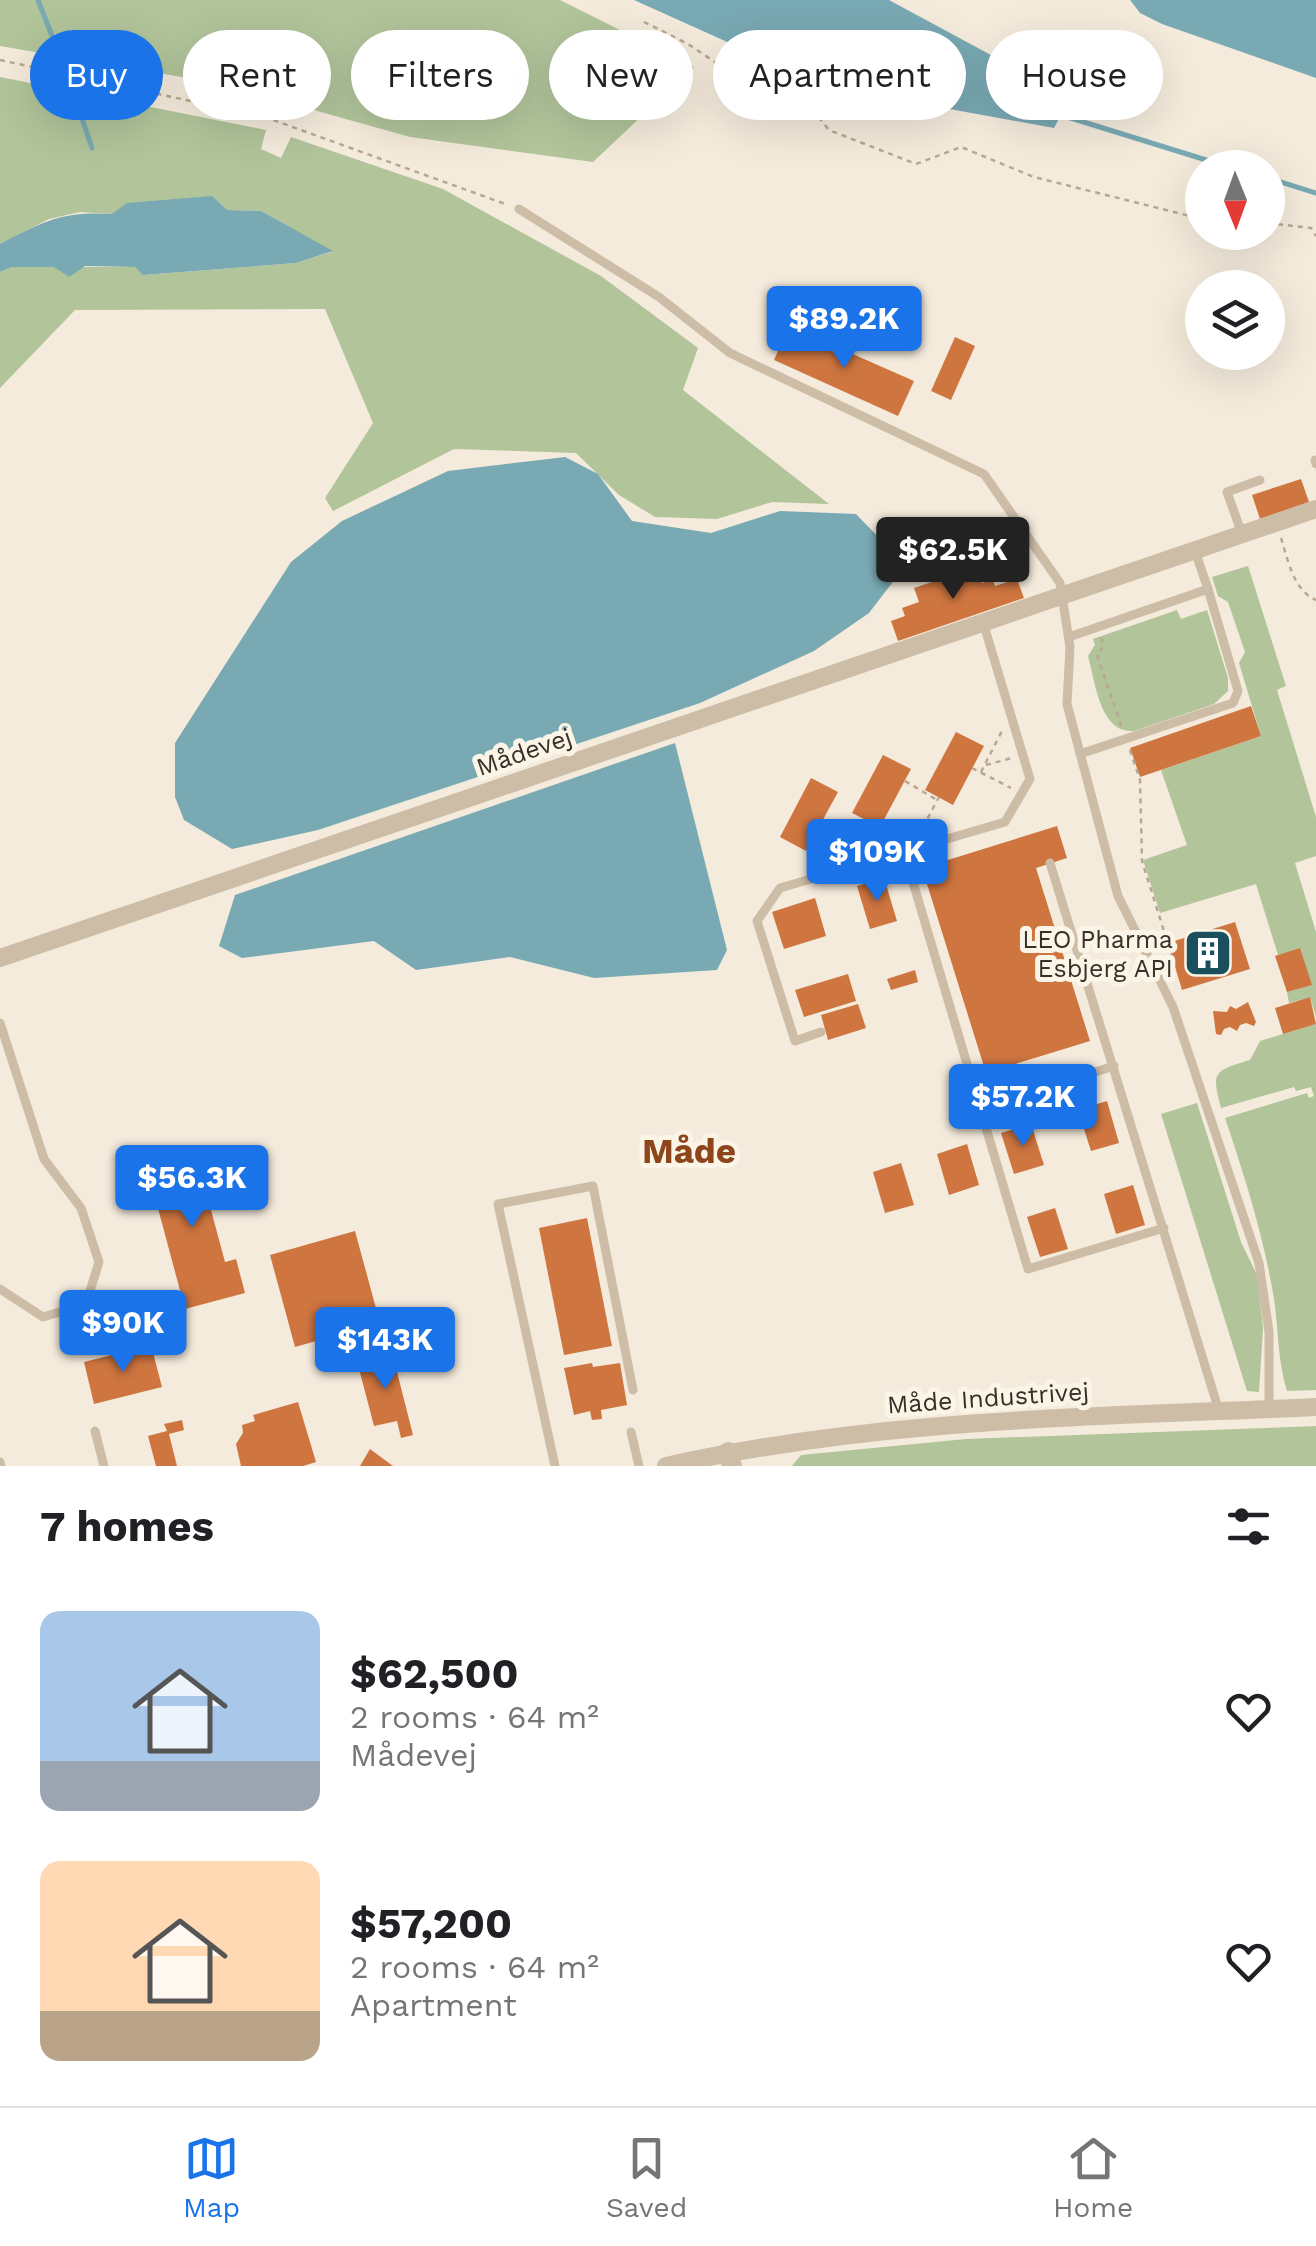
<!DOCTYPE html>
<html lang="en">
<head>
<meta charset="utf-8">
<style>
	body { margin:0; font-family:"Work Sans",sans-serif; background:#f2f2f2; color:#202124; height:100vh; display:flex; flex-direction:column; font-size:38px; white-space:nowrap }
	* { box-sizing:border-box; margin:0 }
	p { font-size:32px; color:#757577 }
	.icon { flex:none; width:55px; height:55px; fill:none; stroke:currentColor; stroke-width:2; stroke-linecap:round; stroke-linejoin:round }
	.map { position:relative; height:1466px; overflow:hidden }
	.sheet { display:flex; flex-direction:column; background:#fff; flex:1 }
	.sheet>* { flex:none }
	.hud { position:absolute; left:30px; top:30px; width:1258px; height:90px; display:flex; gap:20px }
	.needle { width:65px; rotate:179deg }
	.fabs { position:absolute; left:1185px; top:150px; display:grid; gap:20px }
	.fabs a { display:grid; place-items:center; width:100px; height:100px; border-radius:50%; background:#fff; box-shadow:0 10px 40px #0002; font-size:50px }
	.price { position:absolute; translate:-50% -85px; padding:0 22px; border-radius:10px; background:#1a73e8; color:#fff; font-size:32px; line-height:65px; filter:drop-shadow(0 2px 5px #0008) }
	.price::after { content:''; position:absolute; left:50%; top:60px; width:30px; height:22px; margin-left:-15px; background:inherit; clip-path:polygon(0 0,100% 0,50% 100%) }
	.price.current { background:#222; color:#fff }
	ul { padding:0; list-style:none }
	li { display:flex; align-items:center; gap:30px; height:250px; padding:0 40px }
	li span { display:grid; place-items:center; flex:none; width:280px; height:200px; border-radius:20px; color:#555 }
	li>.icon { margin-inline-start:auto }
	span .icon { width:120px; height:120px; fill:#fffc; stroke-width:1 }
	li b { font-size:42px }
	h2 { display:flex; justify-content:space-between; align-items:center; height:120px; padding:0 40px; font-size:42px }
	.pill { padding:0 35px; border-radius:45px; background:#fff; box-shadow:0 10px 40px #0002; font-size:35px; line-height:90px }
	.pill.current { background:#1a73e8; color:#fff }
	.menu { display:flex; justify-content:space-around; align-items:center; height:140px; border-top:2px solid #e0e0e0; background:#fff; font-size:28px; color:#757577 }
	.menu a { display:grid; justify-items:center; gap:5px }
	.menu .current { color:#1a73e8 }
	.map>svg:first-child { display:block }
	.green { fill:#b1c49a }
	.water { fill:#79a9b3 }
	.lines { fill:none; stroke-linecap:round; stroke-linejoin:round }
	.stream { stroke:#79a9b3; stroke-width:5 }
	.building { fill:#ce7540 }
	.path { stroke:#b9a791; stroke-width:2.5; stroke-dasharray:5 5; stroke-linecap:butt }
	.service { stroke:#cdbda7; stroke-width:9 }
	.minor { stroke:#cdbda7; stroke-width:18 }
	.tertiary { stroke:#cdbda7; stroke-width:20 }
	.labels { text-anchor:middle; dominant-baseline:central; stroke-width:10; stroke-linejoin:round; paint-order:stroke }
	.street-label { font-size:25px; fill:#382f28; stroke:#fbf5e8 }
	.poi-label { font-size:25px; fill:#382f28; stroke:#fbf5e8; text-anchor:end }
	.district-label { font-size:35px; font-weight:bold; fill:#8d451b; stroke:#fbf5e8 }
</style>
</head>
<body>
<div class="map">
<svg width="1316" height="1466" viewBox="0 0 1316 1466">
	<rect width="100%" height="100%" fill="#f4ebdc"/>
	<g class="green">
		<polygon points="0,0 560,0 694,67 593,162 410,137 217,83 0,46"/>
		<polygon points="0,77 266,130 261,149 281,158 291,137 443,189 601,276 698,348 683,390 829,504 772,502 717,519 655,517 619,495 576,453 454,449 333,511 325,498 373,423 325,309 75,310 0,388 0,272 12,267 135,267 144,275 296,263 331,252 261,211 227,210 112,214 80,212 49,219 0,244"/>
		<polygon points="1248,566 1286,686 1277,690 1316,817 1316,856 1295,863 1316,932 1316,1017 1310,997 1289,1003 1287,992 1311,985 1300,949 1278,955 1256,884 1160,913 1143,860 1187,845 1161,770 1261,736 1239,663 1245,652 1228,602 1218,596 1212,577"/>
		<path d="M1177,610L1181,619L1207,610L1228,678V691L1214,704L1134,731C1100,734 1095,681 1088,656L1095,645L1093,639Z"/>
		<path d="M1316,1024V1390L1287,1391C1277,1356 1279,1333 1274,1299C1264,1238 1245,1177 1225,1118L1307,1093L1309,1098L1314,1096L1311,1087L1296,1091L1294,1087L1221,1108C1211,1071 1214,1071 1250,1060L1260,1041Z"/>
		<polygon points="1197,1103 1241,1242 1257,1275 1263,1328 1259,1392 1247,1391 1161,1114"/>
		<polygon points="1316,1426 1316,1466 792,1466 801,1455 966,1439"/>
	</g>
	<g class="water">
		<polygon points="634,0 889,0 1002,61 1011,80 1068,102 1054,128 851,91 745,50"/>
		<polygon points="1130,0 1316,0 1316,78 1162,24 1140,13"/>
		<path d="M212,196L227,210L261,211L333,251L296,263L143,275L135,267L85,266L69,277L54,267H12L0,272V244C44,221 62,211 112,214L127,203Z"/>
		<polygon points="565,457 598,474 632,521 711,533 780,511 856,514 886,545 892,583 869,613 814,651 700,703 318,830 232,849 184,820 175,797 175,743 291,562 342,521 448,471"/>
		<polygon points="675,743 727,950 717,970 594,978 510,957 416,970 374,941 242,958 219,946 235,895"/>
	</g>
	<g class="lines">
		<g class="stream">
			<polyline points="38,0 65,69"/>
			<polyline points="69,80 92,148"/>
			<polyline points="1061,115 1232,168"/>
			<polyline points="1268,178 1316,193"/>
		</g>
	</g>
	<g class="building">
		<polygon points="789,326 914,381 898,416 774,360"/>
		<polygon points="955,337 975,346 951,400 931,391"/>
		<polygon points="1301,479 1309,502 1260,519 1252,495"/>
		<polygon points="977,567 982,583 993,580 995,586 1017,579 1024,598 898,641 891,621 905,616 902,608 919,602 914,588"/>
		<polygon points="1251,706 1261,736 1140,777 1130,748"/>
		<polygon points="956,732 984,746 953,805 925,790"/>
		<polygon points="883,755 911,769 880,827 852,813"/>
		<polygon points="811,778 838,792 806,851 780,837"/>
		<polygon points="1057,826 1067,858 1036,868 1090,1041 986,1073 922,868"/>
		<polygon points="884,878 897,921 870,929 857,886"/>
		<polygon points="815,898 826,936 784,949 772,912"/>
		<polygon points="1235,922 1250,969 1182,990 1168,943"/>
		<polygon points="1300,948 1312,985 1287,992 1275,956"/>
		<polygon points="915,970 918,982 891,990 887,979"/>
		<polygon points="848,974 856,1001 804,1017 795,990"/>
		<polygon points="1310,997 1316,1024 1283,1034 1275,1008"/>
		<polygon points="1248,1002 1256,1022 1254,1026 1246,1023 1240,1025 1237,1031 1230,1027 1224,1029 1221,1035 1216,1034 1213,1011 1227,1012 1230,1006 1236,1009"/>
		<polygon points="858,1004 866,1028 828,1040 821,1015"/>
		<polygon points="1107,1101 1119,1143 1091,1151 1078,1110"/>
		<polygon points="1031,1124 1044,1165 1014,1174 1001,1133"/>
		<polygon points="967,1144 979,1185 949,1195 937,1154"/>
		<polygon points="194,1147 225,1262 236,1259 245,1293 185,1309 145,1160"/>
		<polygon points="901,1163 914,1205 885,1213 873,1172"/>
		<polygon points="1133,1185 1145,1225 1116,1234 1104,1194"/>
		<polygon points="1055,1208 1068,1249 1040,1257 1027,1217"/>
		<polygon points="587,1218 612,1346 564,1355 539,1228"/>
		<polygon points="355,1231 380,1323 295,1347 270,1255"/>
		<polygon points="151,1345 162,1387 94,1404 84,1362"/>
		<polygon points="392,1352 413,1435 401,1438 397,1421 374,1426 357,1361"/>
		<polygon points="592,1363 593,1367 620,1363 627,1405 601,1410 602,1419 592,1420 590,1411 574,1415 564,1368"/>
		<polygon points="298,1402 316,1462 303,1466 241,1466 236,1444 243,1433 242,1425 255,1421 253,1415"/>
		<polygon points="182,1420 184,1430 169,1434 177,1466 156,1466 148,1436 167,1431 164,1424"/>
		<polygon points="370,1449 393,1466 360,1466"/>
	</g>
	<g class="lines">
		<g class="path">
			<polyline points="644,22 688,44 755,89 816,114 829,130 916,164 961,147 1034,177 1202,219"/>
			<polyline points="0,60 265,117 508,205"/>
			<polyline points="1268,223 1311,228 1316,236"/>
			<path d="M1281,538C1288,560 1293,590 1316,600"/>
			<polyline points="1101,638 1104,645 1097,655 1122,728"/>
			<polyline points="1130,750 1140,780 1142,861 1174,963"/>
			<polyline points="986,765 1012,758"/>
			<polyline points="972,768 1011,788"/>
			<polyline points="981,772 1003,729"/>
			<polyline points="905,781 937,800"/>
			<polyline points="918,836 939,797"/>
		</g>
		<g class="service">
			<polyline points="519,209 659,297 730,353 984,474 1060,583 1070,647 1067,704 1118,896 1173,1007 1259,1263 1269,1332 1269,1409"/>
			<polyline points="1315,460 1316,464"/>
			<polyline points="1242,534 1227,492 1260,480"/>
			<polyline points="1069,637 1208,589 1195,551"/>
			<polyline points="1080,754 1233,703 1238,691 1208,589"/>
			<polyline points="904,852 1028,1269 1164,1228"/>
			<polyline points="1050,863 1219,1411"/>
			<polyline points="0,1023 44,1159 81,1208 99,1262 86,1304 43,1317 0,1289"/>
			<polyline points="821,1032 795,1041 757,921 780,888 1005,822 1030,779 983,622"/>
			<polyline points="980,1108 1114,1066"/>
			<polyline points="95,1431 104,1466"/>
			<polyline points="631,1432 639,1466"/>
			<polyline points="0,1462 1,1466"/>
			<polyline points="555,1466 498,1204 593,1186 633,1390"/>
		</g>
		<g class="minor">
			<polyline points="0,958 1316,509"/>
			<path d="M666,1466C880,1418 1098,1417 1316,1407"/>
		</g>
		<polyline class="tertiary" points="728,1452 732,1466"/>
	</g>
	<defs>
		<g id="building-square" transform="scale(2.5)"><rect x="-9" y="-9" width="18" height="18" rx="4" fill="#1a505d" stroke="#fbf5e8"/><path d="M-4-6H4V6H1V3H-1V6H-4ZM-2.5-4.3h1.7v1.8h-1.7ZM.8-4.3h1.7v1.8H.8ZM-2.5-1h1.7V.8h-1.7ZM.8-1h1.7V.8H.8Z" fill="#fff"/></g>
	</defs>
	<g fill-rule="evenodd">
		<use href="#building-square" x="1208" y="953"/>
	</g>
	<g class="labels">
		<g class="street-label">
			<text transform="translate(524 752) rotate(-19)">Mådevej</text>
			<text transform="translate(988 1398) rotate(-4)">Måde Industrivej</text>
		</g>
		<g class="poi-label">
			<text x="1173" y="939">LEO Pharma<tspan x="1173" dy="29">Esbjerg API</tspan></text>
		</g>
		<g class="district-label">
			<text x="689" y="1151">Måde</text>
		</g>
	</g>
</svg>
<div class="fabs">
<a><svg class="needle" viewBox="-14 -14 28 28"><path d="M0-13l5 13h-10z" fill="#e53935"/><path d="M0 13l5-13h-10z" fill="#757577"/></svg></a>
<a><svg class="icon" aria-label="layers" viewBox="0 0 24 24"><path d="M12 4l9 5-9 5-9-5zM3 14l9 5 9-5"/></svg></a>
</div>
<b class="price" style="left:844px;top:371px">$89.2K</b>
<b class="price current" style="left:953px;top:602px">$62.5K</b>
<b class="price" style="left:877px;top:904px">$109K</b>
<b class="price" style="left:1023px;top:1149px">$57.2K</b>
<b class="price" style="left:192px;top:1230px">$56.3K</b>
<b class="price" style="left:123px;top:1375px">$90K</b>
<b class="price" style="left:385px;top:1392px">$143K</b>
<div class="hud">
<a class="pill current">Buy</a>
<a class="pill">Rent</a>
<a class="pill">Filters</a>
<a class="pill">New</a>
<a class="pill">Apartment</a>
<a class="pill">House</a>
</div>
</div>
<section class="sheet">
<h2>7 homes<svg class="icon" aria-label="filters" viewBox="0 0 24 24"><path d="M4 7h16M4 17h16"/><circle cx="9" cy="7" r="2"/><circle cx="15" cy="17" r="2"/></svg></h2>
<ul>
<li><span style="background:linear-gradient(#a9c7e8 75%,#9aa5b1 0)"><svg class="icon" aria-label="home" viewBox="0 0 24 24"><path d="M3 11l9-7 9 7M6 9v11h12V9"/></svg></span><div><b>$62,500</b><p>2 rooms · 64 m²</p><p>Mådevej</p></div><svg class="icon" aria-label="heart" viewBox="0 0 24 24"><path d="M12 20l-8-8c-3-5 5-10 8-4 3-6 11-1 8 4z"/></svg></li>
<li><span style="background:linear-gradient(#ffd9b3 75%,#b9a48a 0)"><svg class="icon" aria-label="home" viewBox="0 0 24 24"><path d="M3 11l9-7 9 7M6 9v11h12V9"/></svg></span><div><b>$57,200</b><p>2 rooms · 64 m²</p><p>Apartment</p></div><svg class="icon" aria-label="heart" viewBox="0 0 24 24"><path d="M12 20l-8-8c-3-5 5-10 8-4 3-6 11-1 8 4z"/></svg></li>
</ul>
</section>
<nav class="menu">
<a class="current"><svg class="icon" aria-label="map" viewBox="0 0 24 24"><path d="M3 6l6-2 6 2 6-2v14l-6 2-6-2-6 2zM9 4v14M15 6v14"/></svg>Map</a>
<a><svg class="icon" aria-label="saved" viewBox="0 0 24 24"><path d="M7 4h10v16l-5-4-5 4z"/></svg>Saved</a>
<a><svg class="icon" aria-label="home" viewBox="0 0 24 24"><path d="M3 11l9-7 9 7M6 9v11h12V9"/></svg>Home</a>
</nav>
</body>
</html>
